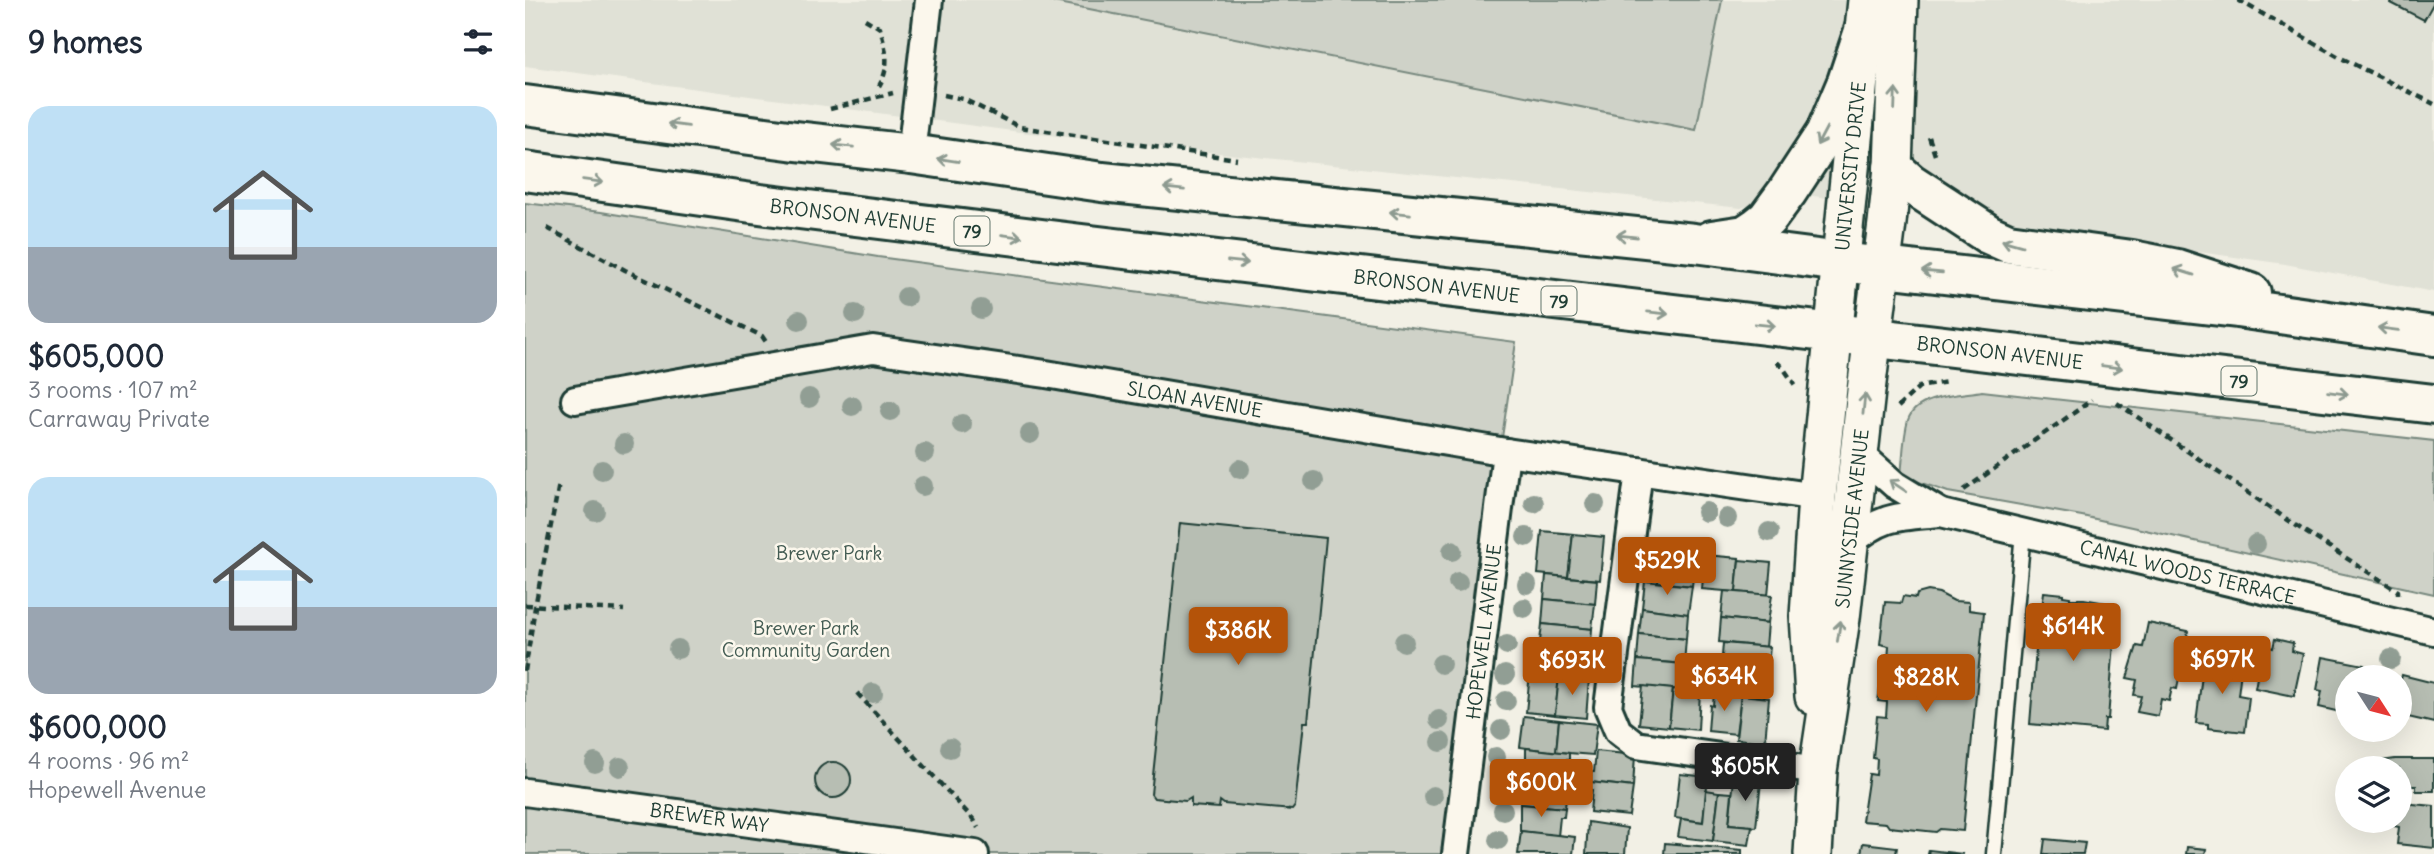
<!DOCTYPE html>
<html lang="en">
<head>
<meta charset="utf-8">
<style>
	body { margin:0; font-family:Delius,sans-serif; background:#f6f6f7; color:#1f2937; height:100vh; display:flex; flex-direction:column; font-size:26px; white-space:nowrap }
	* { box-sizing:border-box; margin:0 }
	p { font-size:23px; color:#747a83 }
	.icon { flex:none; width:38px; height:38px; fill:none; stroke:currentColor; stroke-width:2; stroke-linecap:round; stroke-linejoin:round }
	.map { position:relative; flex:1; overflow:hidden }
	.drawer { display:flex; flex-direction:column; background:#fff; width:525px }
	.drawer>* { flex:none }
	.needle { width:46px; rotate:126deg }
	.fabs { position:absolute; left:1810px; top:665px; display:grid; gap:14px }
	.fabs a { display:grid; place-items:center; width:77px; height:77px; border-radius:50%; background:#fff; box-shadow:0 7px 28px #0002; font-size:35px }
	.price { position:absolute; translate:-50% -60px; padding:0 16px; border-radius:7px; background:#b45309; color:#fff; font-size:23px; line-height:46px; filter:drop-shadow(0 2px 4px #0008) }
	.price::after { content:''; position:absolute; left:50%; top:42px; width:21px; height:16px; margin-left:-10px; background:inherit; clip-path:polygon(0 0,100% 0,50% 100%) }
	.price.active { background:#222; color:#fff }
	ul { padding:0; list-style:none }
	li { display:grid; align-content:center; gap:14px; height:371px; padding:0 28px }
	li span { display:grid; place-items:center; height:217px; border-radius:21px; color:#555 }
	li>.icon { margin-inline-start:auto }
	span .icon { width:126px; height:126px; fill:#fffc; stroke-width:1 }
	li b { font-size:30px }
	h2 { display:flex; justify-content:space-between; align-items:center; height:84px; padding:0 28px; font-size:30px }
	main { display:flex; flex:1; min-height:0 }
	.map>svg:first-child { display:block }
	.built { fill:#e0e1d6 }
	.green { fill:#cfd2c8; stroke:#77887e; stroke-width:2 }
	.building { fill:#b7beb3; stroke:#1f3d34; stroke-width:2 }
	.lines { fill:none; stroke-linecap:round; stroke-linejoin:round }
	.lane-casing { stroke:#1f3d34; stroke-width:19 }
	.street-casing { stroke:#1f3d34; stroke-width:32 }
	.secondary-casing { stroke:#1f3d34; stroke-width:42 }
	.primary-casing { stroke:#1f3d34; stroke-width:44 }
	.path { stroke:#1f3d34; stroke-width:4.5; stroke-dasharray:7 5; stroke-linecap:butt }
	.lane { stroke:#fbf7ec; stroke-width:14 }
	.street { stroke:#fbf7ec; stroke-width:26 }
	.secondary { stroke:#fbf7ec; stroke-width:37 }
	.primary { stroke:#fbf7ec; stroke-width:38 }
	.tree { fill:#919e94 }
	.oneway { stroke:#8d9a90 }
	.labels { text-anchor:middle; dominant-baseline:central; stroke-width:5; stroke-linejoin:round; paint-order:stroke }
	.shield { fill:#fbf7ec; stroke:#61756b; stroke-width:2 }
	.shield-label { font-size:18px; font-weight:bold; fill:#1f3d34 }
	.street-label { font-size:19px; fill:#1f3d34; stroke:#fbf7ec }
	.park-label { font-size:19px; fill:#425b52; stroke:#fbf7ec }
</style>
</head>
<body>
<main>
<section class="drawer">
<h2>9 homes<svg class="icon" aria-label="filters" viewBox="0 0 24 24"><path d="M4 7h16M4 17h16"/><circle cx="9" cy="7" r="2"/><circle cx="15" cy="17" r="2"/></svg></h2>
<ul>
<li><span style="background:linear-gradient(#bfe0f5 65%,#9aa5b1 0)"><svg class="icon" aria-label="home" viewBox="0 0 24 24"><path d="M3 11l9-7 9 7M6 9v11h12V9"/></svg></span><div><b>$605,000</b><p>3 rooms · 107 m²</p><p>Carraway Private</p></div></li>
<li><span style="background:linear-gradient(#bfe0f5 60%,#9aa5b1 0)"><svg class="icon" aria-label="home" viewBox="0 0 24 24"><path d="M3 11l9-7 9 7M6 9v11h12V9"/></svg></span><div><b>$600,000</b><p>4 rooms · 96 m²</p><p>Hopewell Avenue</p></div></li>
</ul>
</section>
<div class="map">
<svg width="1909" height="854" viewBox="0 0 1909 854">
	<rect width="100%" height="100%" fill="#f2f0e5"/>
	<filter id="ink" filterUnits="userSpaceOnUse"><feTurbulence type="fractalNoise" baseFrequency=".0143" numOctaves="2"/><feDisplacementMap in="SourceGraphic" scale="14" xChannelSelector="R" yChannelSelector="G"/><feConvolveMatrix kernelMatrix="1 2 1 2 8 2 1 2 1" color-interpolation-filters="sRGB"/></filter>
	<g filter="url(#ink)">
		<polygon class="built" points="0,0 1909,0 1909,292 1760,264 1436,219 1263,192 1216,208 495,132 0,66"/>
		<g class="green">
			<polygon points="519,0 1197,0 1171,130"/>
			<polygon points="0,203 76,212 353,257 991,342 916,854 0,854"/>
			<path d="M1457,391L1909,441V594L1557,516L1423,492L1376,476C1378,458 1378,438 1383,420C1391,395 1435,395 1457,391Z"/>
		</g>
		<g class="building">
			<polygon points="1868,0 1909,0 1909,2 1899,20 1866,3"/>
			<polygon points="655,523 801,538 783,722 779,722 770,806 767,810 699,804 695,801 694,808 666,806 666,798 661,801 629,798 626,794"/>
			<polygon points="1017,531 1048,534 1043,577 1013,574"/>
			<polygon points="1048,534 1079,537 1075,580 1043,577"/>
			<polygon points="1137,550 1171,554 1167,586 1133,582"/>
			<polygon points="1180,555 1214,558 1211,592 1177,589"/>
			<polygon points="1214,560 1246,563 1243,595 1211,592"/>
			<polygon points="1021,575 1072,580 1070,604 1019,599"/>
			<polygon points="1120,581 1167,586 1163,614 1117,608"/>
			<polygon points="1199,591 1247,595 1243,623 1196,618"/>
			<polygon points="1403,591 1414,593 1429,601 1444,602 1444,610 1459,612 1438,831 1415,829 1411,832 1364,827 1361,823 1337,821 1344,774 1351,775 1352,759 1348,758 1352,716 1361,717 1362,702 1353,701 1359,661 1363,661 1364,646 1355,644 1360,602 1376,603 1378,596 1391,598 1392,594"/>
			<polygon points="1519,592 1538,594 1538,596 1545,597 1545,599 1559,599 1592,605 1583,719 1580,719 1579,731 1505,724 1513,624 1515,624"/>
			<polygon points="1019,599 1070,604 1067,629 1017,624"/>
			<polygon points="1117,608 1163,614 1161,639 1114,634"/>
			<polygon points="1196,618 1243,623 1241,647 1194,642"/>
			<polygon points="1623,623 1663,631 1652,689 1647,688 1644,701 1636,699 1633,716 1612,712 1616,696 1609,695 1612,680 1602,678 1612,646 1618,647"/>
			<polygon points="1017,624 1067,629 1065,655 1014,650"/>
			<polygon points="1114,634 1161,639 1159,664 1112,660"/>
			<polygon points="1750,639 1768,643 1767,651 1778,654 1769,696 1730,688 1738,646 1748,648"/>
			<polygon points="1198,643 1245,647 1242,673 1196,669"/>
			<polygon points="1014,650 1065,655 1063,678 1012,674"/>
			<polygon points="1798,657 1839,665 1837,677 1822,677 1822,696 1819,696 1815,712 1794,707 1797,691 1792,690"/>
			<polygon points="1679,659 1709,660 1717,663 1713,695 1724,697 1720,732 1683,728 1683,724 1671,723"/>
			<polygon points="1112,660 1159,664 1156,690 1110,686"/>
			<polygon points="1196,669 1242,673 1240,697 1194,692"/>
			<polygon points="1005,673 1034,676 1030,715 1001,712"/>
			<polygon points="1877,675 1909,683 1909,723 1874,715 1877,689 1874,688"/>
			<polygon points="1034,676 1064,679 1061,718 1030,715"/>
			<polygon points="1118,686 1148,689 1144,727 1114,724"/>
			<polygon points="1148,689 1175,691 1173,730 1144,727"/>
			<polygon points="1189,691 1216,695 1211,734 1183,731 1185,705 1188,706"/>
			<polygon points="1216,695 1244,698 1240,742 1211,739"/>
			<polygon points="999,716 1034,720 1031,752 995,747"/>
			<polygon points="1034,720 1072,724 1068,755 1031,752"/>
			<polygon points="1001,748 1044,753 1044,760 1041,760 1039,779 1001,775"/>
			<polygon points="1071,751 1110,755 1108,787 1065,782 1066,772 1069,772"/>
			<polygon points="1870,759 1909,759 1909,791 1891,791 1891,786 1874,786 1874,768 1856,768 1856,761"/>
			<circle cx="308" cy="780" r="18"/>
			<polygon points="1155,774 1183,777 1178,822 1150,818"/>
			<polygon points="1001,775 1039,779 1037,797 1041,798 1040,808 995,804 997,786 1000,787"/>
			<polygon points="1209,779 1236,782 1231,827 1204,824"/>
			<polygon points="1065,782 1108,787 1104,816 1065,812 1067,790 1064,790"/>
			<polygon points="1181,790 1194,792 1188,841 1153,837 1156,819 1178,822"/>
			<polygon points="1194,792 1207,793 1204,824 1227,826 1224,845 1188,841"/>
			<polygon points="1877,803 1909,806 1909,848 1872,844 1874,827 1869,826 1870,821 1874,821"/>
			<polygon points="995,804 1040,808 1039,817 1035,817 1033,836 995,831"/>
			<polygon points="1063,822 1102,828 1100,854 1061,854"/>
			<polygon points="996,831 1050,837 1048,854 993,854"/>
			<polygon points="1520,839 1560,843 1558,854 1518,854"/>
			<polygon points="1140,843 1217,850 1217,854 1139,854"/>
			<polygon points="1338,843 1372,847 1371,854 1336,854"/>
			<polygon points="1662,847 1681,849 1680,854 1661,854"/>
			<polygon points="1404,850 1438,854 1403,854"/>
		</g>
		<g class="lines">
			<g class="lane-casing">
				<polyline id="lane" points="1469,854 1498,532"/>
			</g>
			<g class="street-casing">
				<g id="street">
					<polyline points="386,154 404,0"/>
					<path id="s1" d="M50,400L348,349L521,374L981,452L1292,497"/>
					<polyline points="1334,453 1370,485 1416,513"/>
					<polyline points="1114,471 1083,707 1093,731 1111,745 1293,771"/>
					<path id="s2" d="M1325,543C1360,514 1373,517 1416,513L1909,631"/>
					<path id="s3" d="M0,792L450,854"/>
					<path id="s4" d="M931,854L981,452"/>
				</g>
			</g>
			<g class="secondary-casing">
				<g id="secondary">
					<path id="s5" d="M1289,696L1284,616L1292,497L1342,0"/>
					<path id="s6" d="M1288,854L1293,771L1316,618L1341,391L1362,223L1368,168L1374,0"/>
				</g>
			</g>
			<g class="primary-casing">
				<g id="primary">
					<polyline points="0,105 271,141 386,154 577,182 1169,243 1316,262 1712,308 1909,336"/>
					<polyline points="1368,168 1385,183 1463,234 1483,243 1607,260 1652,269 1726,293"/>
					<path id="s7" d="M0,171L227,203L557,244L1909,404"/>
					<polyline points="1187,240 1220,235 1232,227 1242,219 1262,192 1300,134 1322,82 1340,28"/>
				</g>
			</g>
			<g class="path">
				<polyline points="1713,0 1814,57 1909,104"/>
				<path d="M340,19L355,28C361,49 366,66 354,86"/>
				<polyline points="419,95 438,99 495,127 712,159"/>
				<polyline points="305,109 368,93"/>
				<polyline points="1404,137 1411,158"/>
				<polyline points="22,228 100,270 237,336 241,342"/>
				<polyline points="1252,362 1259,369 1270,385"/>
				<polyline points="1592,403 1779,531 1873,591 1873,594"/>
				<polyline points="1373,407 1394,387 1422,382"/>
				<polyline points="1439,490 1567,400"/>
				<polyline points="0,605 99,610"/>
				<polyline points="0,671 10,607 34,484"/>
				<polyline points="332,693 449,820 453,828"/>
			</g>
			<use href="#lane" class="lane"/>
			<use href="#street" class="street"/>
			<use href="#secondary" class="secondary"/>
			<use href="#primary" class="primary"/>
		</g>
		<g class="tree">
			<circle cx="381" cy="297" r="10"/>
			<circle cx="456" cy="309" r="10"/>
			<circle cx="330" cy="314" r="10"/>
			<circle cx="274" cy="320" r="10"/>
			<circle cx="284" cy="398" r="10"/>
			<circle cx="327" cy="406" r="10"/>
			<circle cx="365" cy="411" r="10"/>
			<circle cx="437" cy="424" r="10"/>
			<circle cx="505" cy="434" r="10"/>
			<circle cx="99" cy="444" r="10"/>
			<circle cx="400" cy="453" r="10"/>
			<circle cx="715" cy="469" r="10"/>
			<circle cx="77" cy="470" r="10"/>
			<circle cx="789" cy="481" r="10"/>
			<circle cx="398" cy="486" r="10"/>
			<circle cx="1009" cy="503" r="10"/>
			<circle cx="1070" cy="504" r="10"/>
			<circle cx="70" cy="511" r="10"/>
			<circle cx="1181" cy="512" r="10"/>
			<circle cx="1202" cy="518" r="10"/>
			<circle cx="1244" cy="532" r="10"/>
			<circle cx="1001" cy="537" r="10"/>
			<circle cx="1731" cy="544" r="10"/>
			<circle cx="927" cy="551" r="10"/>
			<circle cx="933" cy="582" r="10"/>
			<circle cx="1002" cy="584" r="10"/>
			<circle cx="999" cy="608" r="10"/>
			<circle cx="879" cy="642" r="10"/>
			<circle cx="982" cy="645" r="10"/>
			<circle cx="153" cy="649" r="10"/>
			<circle cx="1866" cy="659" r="10"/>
			<circle cx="916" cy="664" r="10"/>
			<circle cx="980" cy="675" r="10"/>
			<circle cx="348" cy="693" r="10"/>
			<circle cx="981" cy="701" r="10"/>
			<circle cx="914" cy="720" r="10"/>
			<circle cx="976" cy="730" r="10"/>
			<circle cx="916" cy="742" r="10"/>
			<circle cx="425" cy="748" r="10"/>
			<circle cx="971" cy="757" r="10"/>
			<circle cx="70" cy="763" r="10"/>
			<circle cx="95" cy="767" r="10"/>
			<circle cx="974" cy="788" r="10"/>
			<circle cx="908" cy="796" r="10"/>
			<circle cx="978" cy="810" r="10"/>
			<circle cx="973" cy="840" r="10"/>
		</g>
		<defs><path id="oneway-shaft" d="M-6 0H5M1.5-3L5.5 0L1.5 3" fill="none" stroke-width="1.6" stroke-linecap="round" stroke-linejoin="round" transform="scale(1.75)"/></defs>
		<g class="oneway">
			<use href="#oneway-shaft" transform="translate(1370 99) rotate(-88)"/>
			<use href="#oneway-shaft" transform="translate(153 125) rotate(-172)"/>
			<use href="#oneway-shaft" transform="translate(1297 136) rotate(118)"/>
			<use href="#oneway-shaft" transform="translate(318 146) rotate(-174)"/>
			<use href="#oneway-shaft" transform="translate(423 160) rotate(-171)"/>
			<use href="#oneway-shaft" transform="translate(68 181) rotate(8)"/>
			<use href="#oneway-shaft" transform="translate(649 189) rotate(-174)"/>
			<use href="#oneway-shaft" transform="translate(875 213) rotate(-174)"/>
			<use href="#oneway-shaft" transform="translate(487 236) rotate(7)"/>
			<use href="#oneway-shaft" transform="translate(1102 236) rotate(-174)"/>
			<use href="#oneway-shaft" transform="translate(1487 243) rotate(-164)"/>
			<use href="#oneway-shaft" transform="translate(713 262) rotate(6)"/>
			<use href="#oneway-shaft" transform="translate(1407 272) rotate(-175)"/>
			<use href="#oneway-shaft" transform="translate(1659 272) rotate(-163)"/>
			<use href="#oneway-shaft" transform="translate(1133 313) rotate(6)"/>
			<use href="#oneway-shaft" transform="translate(1240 325) rotate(6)"/>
			<use href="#oneway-shaft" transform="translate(1863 329) rotate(-172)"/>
			<use href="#oneway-shaft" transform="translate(1587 367) rotate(7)"/>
			<use href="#oneway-shaft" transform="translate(1813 393) rotate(7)"/>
			<use href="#oneway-shaft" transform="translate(1339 404) rotate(-84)"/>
			<use href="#oneway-shaft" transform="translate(1373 486) rotate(-146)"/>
			<use href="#oneway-shaft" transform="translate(1314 631) rotate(-81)"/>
		</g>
	</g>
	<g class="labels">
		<g class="shield">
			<rect x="429.5" y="216.5" width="35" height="29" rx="5"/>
			<rect x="1016.5" y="286.5" width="35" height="29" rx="5"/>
			<rect x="1696.5" y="366.5" width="35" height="29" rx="5"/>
		</g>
		<g class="shield-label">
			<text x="447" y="231">79</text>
			<text x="1034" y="301">79</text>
			<text x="1714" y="381">79</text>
		</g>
		<g class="street-label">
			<text stroke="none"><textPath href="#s5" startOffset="532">UNIVERSITY DRIVE</textPath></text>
			<text stroke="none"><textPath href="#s7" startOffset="331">BRONSON AVENUE</textPath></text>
			<text stroke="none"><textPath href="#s7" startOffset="919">BRONSON AVENUE</textPath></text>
			<text stroke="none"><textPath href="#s7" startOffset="1486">BRONSON AVENUE</textPath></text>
			<text stroke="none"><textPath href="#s1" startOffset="628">SLOAN AVENUE</textPath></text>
			<text stroke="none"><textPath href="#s6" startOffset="338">SUNNYSIDE AVENUE</textPath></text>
			<text stroke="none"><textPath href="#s2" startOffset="352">CANAL WOODS TERRACE</textPath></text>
			<text stroke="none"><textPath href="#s4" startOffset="224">HOPEWELL AVENUE</textPath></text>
			<text stroke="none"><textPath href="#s3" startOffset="186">BREWER WAY</textPath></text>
		</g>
		<g class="park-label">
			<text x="304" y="553">Brewer Park</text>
			<text x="281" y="628">Brewer Park<tspan x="281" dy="22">Community Garden</tspan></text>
		</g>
	</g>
</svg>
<div class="fabs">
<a><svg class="needle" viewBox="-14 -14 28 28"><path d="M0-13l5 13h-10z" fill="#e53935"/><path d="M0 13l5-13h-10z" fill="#747a83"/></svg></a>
<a><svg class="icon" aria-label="layers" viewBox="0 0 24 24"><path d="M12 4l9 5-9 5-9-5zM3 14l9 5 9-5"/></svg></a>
</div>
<b class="price" style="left:1142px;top:597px">$529K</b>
<b class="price" style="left:1548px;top:663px">$614K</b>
<b class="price" style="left:713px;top:667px">$386K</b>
<b class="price" style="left:1697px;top:696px">$697K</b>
<b class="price" style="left:1047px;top:697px">$693K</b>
<b class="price" style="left:1199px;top:713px">$634K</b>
<b class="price" style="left:1401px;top:714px">$828K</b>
<b class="price active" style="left:1220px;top:803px">$605K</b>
<b class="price" style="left:1016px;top:819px">$600K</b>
</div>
</main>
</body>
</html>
